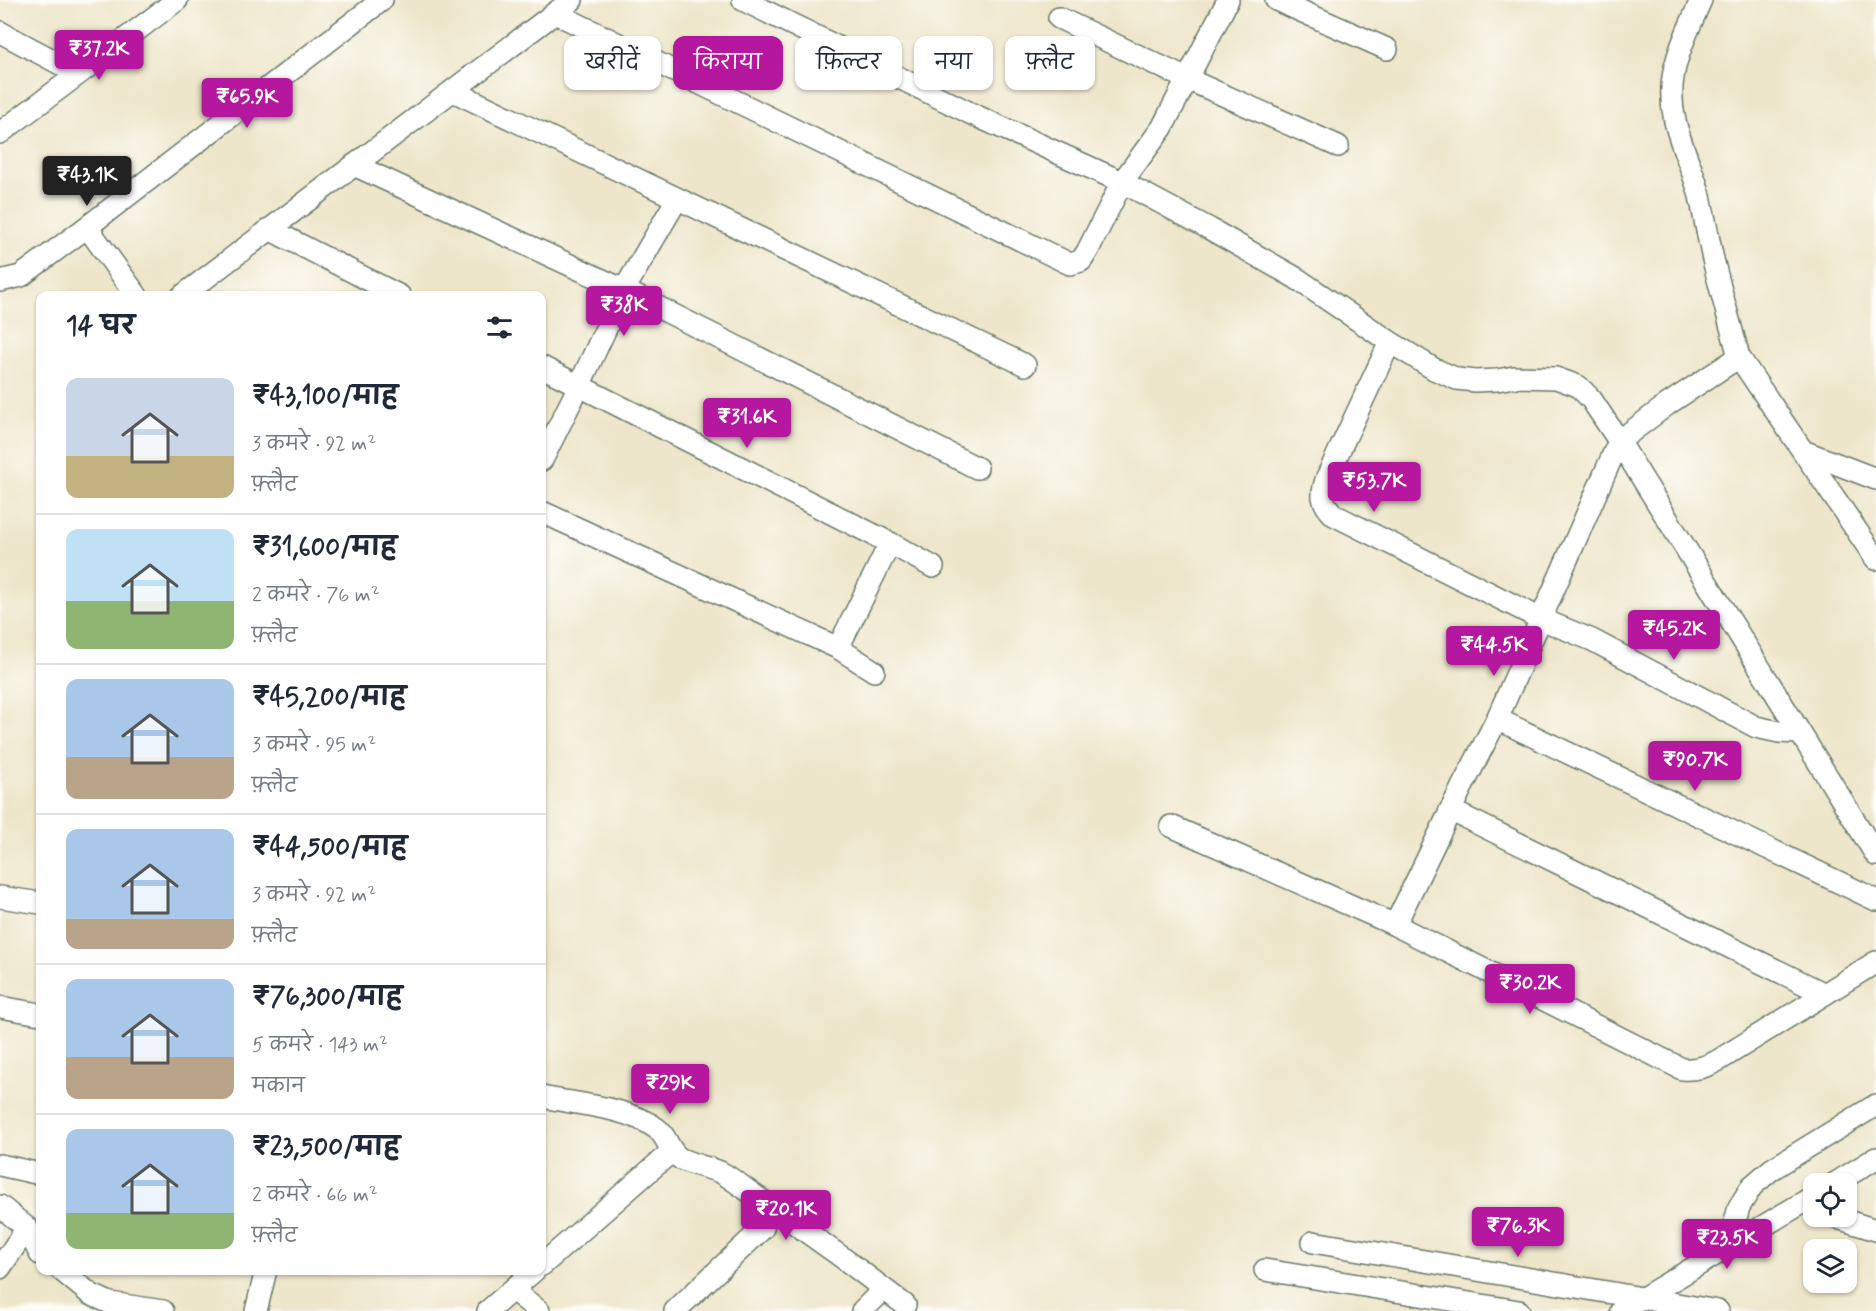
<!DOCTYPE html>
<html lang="hi">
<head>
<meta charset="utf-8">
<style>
	body { margin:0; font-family:Mynerve,"Playpen Sans Deva",sans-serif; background:#f6f6f7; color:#1f2937; height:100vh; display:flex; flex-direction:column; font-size:22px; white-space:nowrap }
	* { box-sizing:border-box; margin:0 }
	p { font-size:20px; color:#747a83 }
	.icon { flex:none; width:33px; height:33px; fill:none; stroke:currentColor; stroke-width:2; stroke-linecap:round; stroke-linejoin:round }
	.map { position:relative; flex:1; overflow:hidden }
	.sheet { position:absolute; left:36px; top:291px; width:510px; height:984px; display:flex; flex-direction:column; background:#fff; border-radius:12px; box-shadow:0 2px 4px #0004 }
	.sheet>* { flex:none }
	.hud { position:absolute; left:564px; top:36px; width:570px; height:54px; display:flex; gap:12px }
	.buttons { position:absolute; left:1803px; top:1173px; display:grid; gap:12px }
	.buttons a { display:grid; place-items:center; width:54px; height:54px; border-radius:12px; background:#fff; box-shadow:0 2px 4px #0004; font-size:30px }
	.price { position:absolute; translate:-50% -51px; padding:0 14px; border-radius:6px; background:#b5179e; color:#fff; font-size:20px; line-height:39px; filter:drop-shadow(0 2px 3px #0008) }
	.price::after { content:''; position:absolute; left:50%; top:36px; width:18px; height:14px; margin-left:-9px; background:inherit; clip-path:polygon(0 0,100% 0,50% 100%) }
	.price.selected { background:#222; color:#fff }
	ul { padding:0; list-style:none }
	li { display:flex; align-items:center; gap:18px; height:150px; padding:0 30px }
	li+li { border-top:2px solid #e0e1e3 }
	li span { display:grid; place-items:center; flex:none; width:168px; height:120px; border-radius:12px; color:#555 }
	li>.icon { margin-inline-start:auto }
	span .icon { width:72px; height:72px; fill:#fffc; stroke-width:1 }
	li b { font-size:26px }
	h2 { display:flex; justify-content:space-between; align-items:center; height:72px; padding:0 30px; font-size:26px }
	.tag { padding:0 21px; border-radius:12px; background:#fff; box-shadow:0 2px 4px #0004; font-size:21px; line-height:54px }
	.tag.selected { background:#b5179e; color:#fff }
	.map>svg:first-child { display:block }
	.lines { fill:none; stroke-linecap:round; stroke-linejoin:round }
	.street-casing { stroke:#677868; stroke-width:24 }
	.street { stroke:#fff; stroke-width:21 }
</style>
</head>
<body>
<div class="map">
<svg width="1876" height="1311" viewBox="0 0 1876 1311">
	<rect width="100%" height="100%" fill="#fdfcf7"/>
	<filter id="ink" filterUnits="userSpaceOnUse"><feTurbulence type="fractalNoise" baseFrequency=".0167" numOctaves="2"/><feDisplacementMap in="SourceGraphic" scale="12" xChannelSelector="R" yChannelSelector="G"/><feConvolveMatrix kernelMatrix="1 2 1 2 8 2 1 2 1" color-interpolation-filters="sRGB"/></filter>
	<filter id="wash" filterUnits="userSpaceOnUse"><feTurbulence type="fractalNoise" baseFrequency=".008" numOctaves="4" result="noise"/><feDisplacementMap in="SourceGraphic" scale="24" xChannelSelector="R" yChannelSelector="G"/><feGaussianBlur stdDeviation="1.35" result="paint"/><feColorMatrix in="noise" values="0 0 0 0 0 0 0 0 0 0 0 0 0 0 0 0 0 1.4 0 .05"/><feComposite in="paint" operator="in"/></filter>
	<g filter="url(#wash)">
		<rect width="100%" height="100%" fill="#eee6ca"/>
	</g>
	<g filter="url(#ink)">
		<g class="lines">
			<g class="street-casing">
				<g id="street">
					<path d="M743,0L972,114L1122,182L1210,229L1296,278L1390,342L1434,369L1457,379L1475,381L1497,380L1514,377L1556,378L1578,386L1591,399L1619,441L1668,404L1739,357C1730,323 1720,289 1712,255C1708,235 1704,216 1700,196C1689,155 1666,122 1673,77C1677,51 1691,24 1701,0"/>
					<polyline points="1276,0 1387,49"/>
					<polyline points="555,13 1070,264 1081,261 1087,252 1122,182 1162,128 1228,0"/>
					<polyline points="1059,18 1187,79 1338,146"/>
					<polyline points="0,32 77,73"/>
					<polyline points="453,91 1025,365"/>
					<polyline points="0,133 177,0"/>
					<polyline points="354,165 624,290 977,468"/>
					<polyline points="87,227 382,0"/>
					<polyline points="269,229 400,296"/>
					<polyline points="0,281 21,276 87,227 137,296"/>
					<polyline points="182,296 572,0"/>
					<path d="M1390,342L1327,477C1321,494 1320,501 1334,515L1541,619L1592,640L1756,727L1779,732L1800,733"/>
					<polyline points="1739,357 1876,559"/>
					<polyline points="542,367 890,543 933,567"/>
					<polyline points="1619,441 1876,855"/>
					<polyline points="1803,451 1876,479"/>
					<polyline points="542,460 579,386 624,290 677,199"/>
					<polyline points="542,512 838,648 874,671"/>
					<polyline points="838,648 890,543"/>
					<polyline points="1497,719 1876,900"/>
					<polyline points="1450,810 1825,994"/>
					<path d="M1171,826L1395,925L1682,1069C1696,1070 1706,1067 1719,1060L1876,962"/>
					<polyline points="0,897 40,903"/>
					<polyline points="1395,925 1460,791 1497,719 1619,441"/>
					<polyline points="0,1007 40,1014"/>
					<path d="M542,1097C576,1104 627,1107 656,1128C669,1137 667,1151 681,1159C693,1165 707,1167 720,1172C732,1178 753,1195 766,1203"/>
					<polyline points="0,1165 40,1174"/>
					<polyline points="1834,1184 1876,1158"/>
					<polyline points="0,1206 27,1228"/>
					<polyline points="1831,1216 1876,1230"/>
					<polyline points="1313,1242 1718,1311"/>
					<polyline points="1728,1248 1739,1207 1752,1186 1772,1169 1876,1105"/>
					<polyline points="542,1265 671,1152"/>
					<polyline points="0,1268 27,1228 40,1254"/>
					<polyline points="61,1270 90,1294 110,1303 163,1311"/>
					<polyline points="1265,1270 1519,1311"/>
					<polyline points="513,1290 539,1311"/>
					<polyline points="256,1311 266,1270"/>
					<polyline points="488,1311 535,1270"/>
					<polyline points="675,1311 763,1228 766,1203 843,1258 905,1305"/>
					<polyline points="862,1311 877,1296"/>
					<polyline points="1621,1311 1814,1196"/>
				</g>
			</g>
			<use href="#street" class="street"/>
		</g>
	</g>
</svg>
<div class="buttons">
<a><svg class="icon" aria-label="locate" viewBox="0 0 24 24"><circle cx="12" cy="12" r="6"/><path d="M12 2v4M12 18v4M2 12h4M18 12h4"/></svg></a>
<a><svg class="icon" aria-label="layers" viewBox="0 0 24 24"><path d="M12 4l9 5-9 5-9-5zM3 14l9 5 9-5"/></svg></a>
</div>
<b class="price" style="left:99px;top:81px">₹37.2K</b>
<b class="price" style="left:247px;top:129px">₹65.9K</b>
<b class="price selected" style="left:87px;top:207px">₹43.1K</b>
<b class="price" style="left:624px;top:337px">₹38K</b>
<b class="price" style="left:747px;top:449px">₹31.6K</b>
<b class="price" style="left:1374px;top:513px">₹53.7K</b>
<b class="price" style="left:1674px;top:661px">₹45.2K</b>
<b class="price" style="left:1494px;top:677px">₹44.5K</b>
<b class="price" style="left:1695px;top:792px">₹90.7K</b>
<b class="price" style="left:1530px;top:1015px">₹30.2K</b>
<b class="price" style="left:670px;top:1115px">₹29K</b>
<b class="price" style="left:786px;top:1241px">₹20.1K</b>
<b class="price" style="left:1518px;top:1258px">₹76.3K</b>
<b class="price" style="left:1727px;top:1270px">₹23.5K</b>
<div class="hud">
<a class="tag">खरीदें</a>
<a class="tag selected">किराया</a>
<a class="tag">फ़िल्टर</a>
<a class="tag">नया</a>
<a class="tag">फ़्लैट</a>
</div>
<section class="sheet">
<h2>14 घर<svg class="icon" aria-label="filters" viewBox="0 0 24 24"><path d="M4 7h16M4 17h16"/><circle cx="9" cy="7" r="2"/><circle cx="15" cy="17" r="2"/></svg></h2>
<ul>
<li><span style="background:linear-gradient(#c9d6e8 65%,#c2b280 0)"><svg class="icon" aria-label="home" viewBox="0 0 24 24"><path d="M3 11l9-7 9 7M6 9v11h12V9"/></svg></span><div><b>₹43,100/माह</b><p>3 कमरे · 92 m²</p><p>फ़्लैट</p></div></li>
<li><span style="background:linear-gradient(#bfe0f5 60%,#8fb573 0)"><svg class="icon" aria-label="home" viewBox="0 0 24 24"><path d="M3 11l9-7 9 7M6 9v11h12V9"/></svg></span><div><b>₹31,600/माह</b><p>2 कमरे · 76 m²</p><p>फ़्लैट</p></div></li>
<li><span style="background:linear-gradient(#a9c7e8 65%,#b9a48a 0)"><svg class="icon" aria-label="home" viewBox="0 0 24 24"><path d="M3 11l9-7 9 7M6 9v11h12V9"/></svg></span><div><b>₹45,200/माह</b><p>3 कमरे · 95 m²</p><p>फ़्लैट</p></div></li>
<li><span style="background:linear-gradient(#a9c7e8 75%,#b9a48a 0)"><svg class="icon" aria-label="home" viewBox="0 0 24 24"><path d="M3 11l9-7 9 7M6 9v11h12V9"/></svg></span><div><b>₹44,500/माह</b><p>3 कमरे · 92 m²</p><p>फ़्लैट</p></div></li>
<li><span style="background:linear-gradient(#a9c7e8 65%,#b9a48a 0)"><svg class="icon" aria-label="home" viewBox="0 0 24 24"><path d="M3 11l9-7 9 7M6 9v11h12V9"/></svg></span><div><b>₹76,300/माह</b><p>5 कमरे · 143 m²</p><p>मकान</p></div></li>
<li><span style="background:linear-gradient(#a9c7e8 70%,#8fb573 0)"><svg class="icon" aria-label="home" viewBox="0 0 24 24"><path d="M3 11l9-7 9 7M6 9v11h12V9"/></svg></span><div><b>₹23,500/माह</b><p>2 कमरे · 66 m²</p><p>फ़्लैट</p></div></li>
</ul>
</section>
</div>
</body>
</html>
